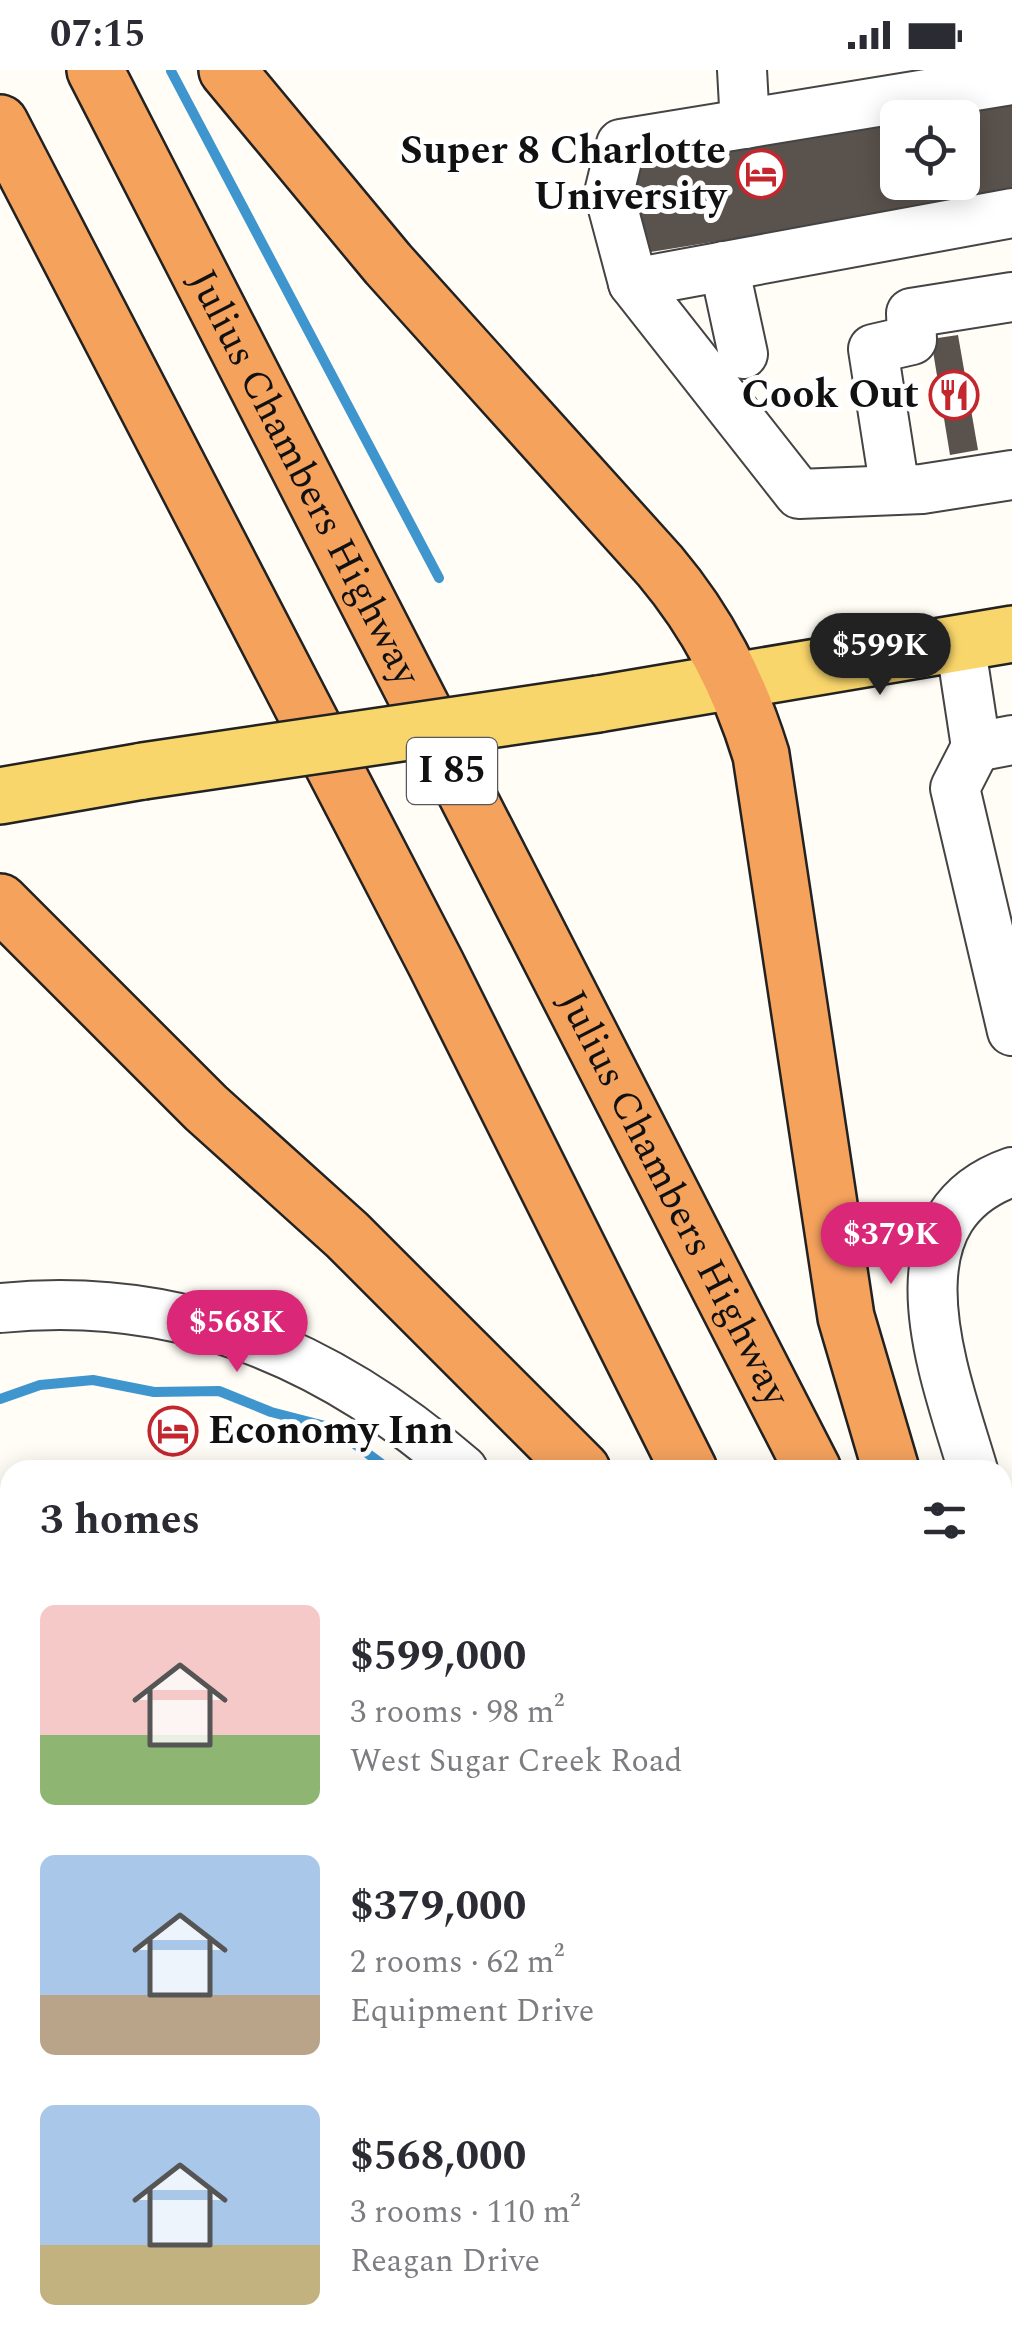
<!DOCTYPE html>
<html lang="en">
<head>
<meta charset="utf-8">
<style>
	body { margin:0; font-family:Spectral,serif; background:#f7f7f7; color:#2b2b33; height:100vh; display:flex; flex-direction:column; font-size:38px; white-space:nowrap }
	* { box-sizing:border-box; margin:0 }
	p { font-size:32px; color:#7c7c81 }
	.icon { flex:none; width:55px; height:55px; fill:none; stroke:currentColor; stroke-width:2; stroke-linecap:round; stroke-linejoin:round }
	.map { position:relative; flex:1; overflow:hidden }
	.details { position:absolute; left:0px; top:1390px; width:1012px; height:890px; display:flex; flex-direction:column; background:#fff; border-radius:30px 30px 0 0; box-shadow:0 5px 25px #0003 }
	.details>* { flex:none }
	.controls { position:absolute; left:880px; top:30px; display:grid; gap:20px }
	.controls a { display:grid; place-items:center; width:100px; height:100px; border-radius:15px; background:#fff; box-shadow:0 5px 25px #0003; font-size:50px }
	.price { position:absolute; translate:-50% -85px; padding:0 22px; border-radius:35px; background:#db2777; color:#fff; font-size:32px; line-height:65px; filter:drop-shadow(0 2px 5px #0008) }
	.price::after { content:''; position:absolute; left:50%; top:60px; width:30px; height:22px; margin-left:-15px; background:inherit; clip-path:polygon(0 0,100% 0,50% 100%) }
	.price.active { background:#222; color:#fff }
	ul { padding:0; list-style:none }
	li { display:flex; align-items:center; gap:30px; height:250px; padding:0 40px }
	li span { display:grid; place-items:center; flex:none; width:280px; height:200px; border-radius:15px; color:#555 }
	li>.icon { margin-inline-start:auto }
	span .icon { width:120px; height:120px; fill:#fffc; stroke-width:1 }
	li b { font-size:42px }
	h2 { display:flex; justify-content:space-between; align-items:center; height:120px; padding:0 40px; font-size:42px }
	.status { display:flex; justify-content:space-between; align-items:center; height:70px; padding:0 50px; background:#fff; direction:ltr }
	.status svg { height:28px; fill:currentColor }
	.map>svg:first-child { display:block }
	.lines { fill:none; stroke-linecap:round; stroke-linejoin:round }
	.stream { stroke:#3f96cf; stroke-width:10 }
	.building { fill:#5a524d }
	.minor-casing { stroke:#444; stroke-width:52 }
	.major-casing { stroke:#222; stroke-width:60 }
	.highway-casing { stroke:#222; stroke-width:60 }
	.minor { stroke:#fff; stroke-width:48 }
	.major { stroke:#f9d66b; stroke-width:55 }
	.highway { stroke:#f5a25d; stroke-width:55 }
	.major-bridge-casing { stroke:#222; stroke-width:60; stroke-linecap:butt }
	.major-bridge { stroke:#f9d66b; stroke-width:55 }
	.labels { text-anchor:middle; dominant-baseline:central; stroke-width:10; stroke-linejoin:round; paint-order:stroke }
	.shield { fill:#fff; stroke:#585858; stroke-width:2.5 }
	.shield-label { font-size:38px; font-weight:bold; fill:#111 }
	.poi-label { font-size:40px; font-weight:bold; fill:#111; stroke:#fff; text-anchor:end }
	.street-label { font-size:40px; fill:#111; stroke:#fff }
</style>
</head>
<body>
<div class="status"><b>07:15</b><svg viewBox="0 0 49 12"><path d="M0 12V9h3v3zM5 12V6h3v6zM10 12V3h3v9zM15 12V0h3v12zM26 1h20v11H26zM47 4h2v5h-2z"/></svg></div>
<div class="map">
<svg width="1012" height="2280" viewBox="0 0 1012 2280">
	<rect width="100%" height="100%" fill="#fffdf5"/>
	<g class="lines">
		<g class="stream">
			<polyline points="171,1 439,508"/>
			<polyline points="0,1329 40,1315 93,1310 154,1322 219,1321 271,1342 333,1358 390,1400"/>
		</g>
	</g>
	<g class="building">
		<polygon points="1012,33 1012,124 638,184 624,96 898,52 898,112 962,112 962,48 936,45"/>
		<polygon points="958,265 978,380 950,385 931,269"/>
		<polygon points="10,1639 10,1698 0,1698 0,1640"/>
		<polygon points="10,1756 10,1829 0,1830 0,1757"/>
		<polygon points="10,1874 10,1918 9,1919 0,1878"/>
		<polygon points="129,2270 178,2270 181,2280 133,2280"/>
	</g>
	<g class="lines">
		<g class="minor-casing">
			<g id="minor">
				<polyline points="742,0 745,54"/>
				<polyline points="1012,143 633,213 799,424 922,419 1012,405"/>
				<polyline points="724,196 743,284"/>
				<polyline points="633,213 609,123 621,74 1012,10"/>
				<polyline points="895,420 873,279 912,270 911,243 1012,227"/>
				<polyline points="960,572 976,677 1012,670"/>
				<polyline points="976,677 955,718 1012,961"/>
				<path d="M0,1238C180,1220 328,1283 463,1400"/>
				<path d="M973,1400C945,1305 881,1148 1012,1102"/>
				<polyline points="1002,1494 1012,1521"/>
				<polyline points="0,2161 10,2190"/>
				<polyline points="1002,2233 1012,2252"/>
				<polyline points="38,2270 42,2280"/>
				<polyline points="503,2270 508,2280"/>
				<polyline points="566,2280 582,2270"/>
				<polyline points="854,2280 869,2270"/>
			</g>
		</g>
		<g class="major-casing">
			<g id="major">
				<polyline points="598,634 1012,564"/>
				<polyline points="0,726 143,701"/>
			</g>
		</g>
		<g class="highway-casing">
			<g id="highway">
				<path id="s1" d="M95,0L813,1400"/>
				<path d="M227,0L388,194L660,496C708,553 739,614 761,685L846,1247L891,1400"/>
				<polyline points="0,53 436,894 689,1400"/>
				<polyline points="0,832 206,1038 347,1165 582,1400"/>
				<polyline points="1002,1743 1012,1762"/>
				<polyline points="1002,2018 1012,2037"/>
			</g>
		</g>
		<use href="#minor" class="minor"/>
		<use href="#major" class="major"/>
		<use href="#highway" class="highway"/>
		<g class="major-bridge-casing">
			<polyline id="major-bridge" points="143,701 598,634"/>
		</g>
		<use href="#major-bridge" class="major-bridge"/>
	</g>
	<defs>
		<g id="hotel-ring" transform="scale(2.5)"><circle r="9.5" fill="#fff" stroke="#c4262e" stroke-width="1.5"/><path d="M-6-4.5h1.5V1H6V5H4.5V3h-9V5H-6ZM-4 0a1.8 1.8 0 1 1 3.6 0ZM.5 0V-2.5h3Q6-2.5 6 0Z" fill="#c4262e"/></g>
		<g id="restaurant-ring" transform="scale(2.5)"><circle r="9.5" fill="#fff" stroke="#c4262e" stroke-width="1.5"/><path d="M-5-6h1v4h1v-4h1v4h1v-4h1v5L-1.5 .5V6h-2V.5L-5-1ZM5-6V6H3V1.5H1.5Q1.5-4 5-6Z" fill="#c4262e"/></g>
	</defs>
	<g fill-rule="evenodd">
		<use href="#hotel-ring" x="761" y="104"/>
		<use href="#restaurant-ring" x="954" y="325"/>
		<use href="#hotel-ring" x="173" y="1361"/>
	</g>
	<g class="labels">
		<rect class="shield" x="407" y="668" width="90" height="66" rx="8"/>
		<g class="shield-label">
			<text x="452" y="701">I 85</text>
		</g>
		<g class="poi-label">
			<text x="726" y="81">Super 8 Charlotte<tspan x="726" dy="46">University</tspan></text>
			<text x="919" y="325">Cook Out</text>
			<text x="208" y="1361" text-anchor="start">Economy Inn</text>
		</g>
		<g class="street-label">
			<text stroke="none"><textPath href="#s1" startOffset="458">Julius Chambers Highway</textPath></text>
			<text stroke="none"><textPath href="#s1" startOffset="1268">Julius Chambers Highway</textPath></text>
		</g>
	</g>
</svg>
<div class="controls">
<a><svg class="icon" aria-label="locate" viewBox="0 0 24 24"><circle cx="12" cy="12" r="6"/><path d="M12 2v4M12 18v4M2 12h4M18 12h4"/></svg></a>
</div>
<b class="price active" style="left:880px;top:628px">$599K</b>
<b class="price" style="left:891px;top:1217px">$379K</b>
<b class="price" style="left:237px;top:1305px">$568K</b>
<section class="details">
<h2>3 homes<svg class="icon" aria-label="filters" viewBox="0 0 24 24"><path d="M4 7h16M4 17h16"/><circle cx="9" cy="7" r="2"/><circle cx="15" cy="17" r="2"/></svg></h2>
<ul>
<li><span style="background:linear-gradient(#f6c9c9 65%,#8fb573 0)"><svg class="icon" aria-label="home" viewBox="0 0 24 24"><path d="M3 11l9-7 9 7M6 9v11h12V9"/></svg></span><div><b>$599,000</b><p>3 rooms · 98 m²</p><p>West Sugar Creek Road</p></div></li>
<li><span style="background:linear-gradient(#a9c7e8 70%,#b9a48a 0)"><svg class="icon" aria-label="home" viewBox="0 0 24 24"><path d="M3 11l9-7 9 7M6 9v11h12V9"/></svg></span><div><b>$379,000</b><p>2 rooms · 62 m²</p><p>Equipment Drive</p></div></li>
<li><span style="background:linear-gradient(#a9c7e8 70%,#c2b280 0)"><svg class="icon" aria-label="home" viewBox="0 0 24 24"><path d="M3 11l9-7 9 7M6 9v11h12V9"/></svg></span><div><b>$568,000</b><p>3 rooms · 110 m²</p><p>Reagan Drive</p></div></li>
</ul>
</section>
</div>
</body>
</html>
